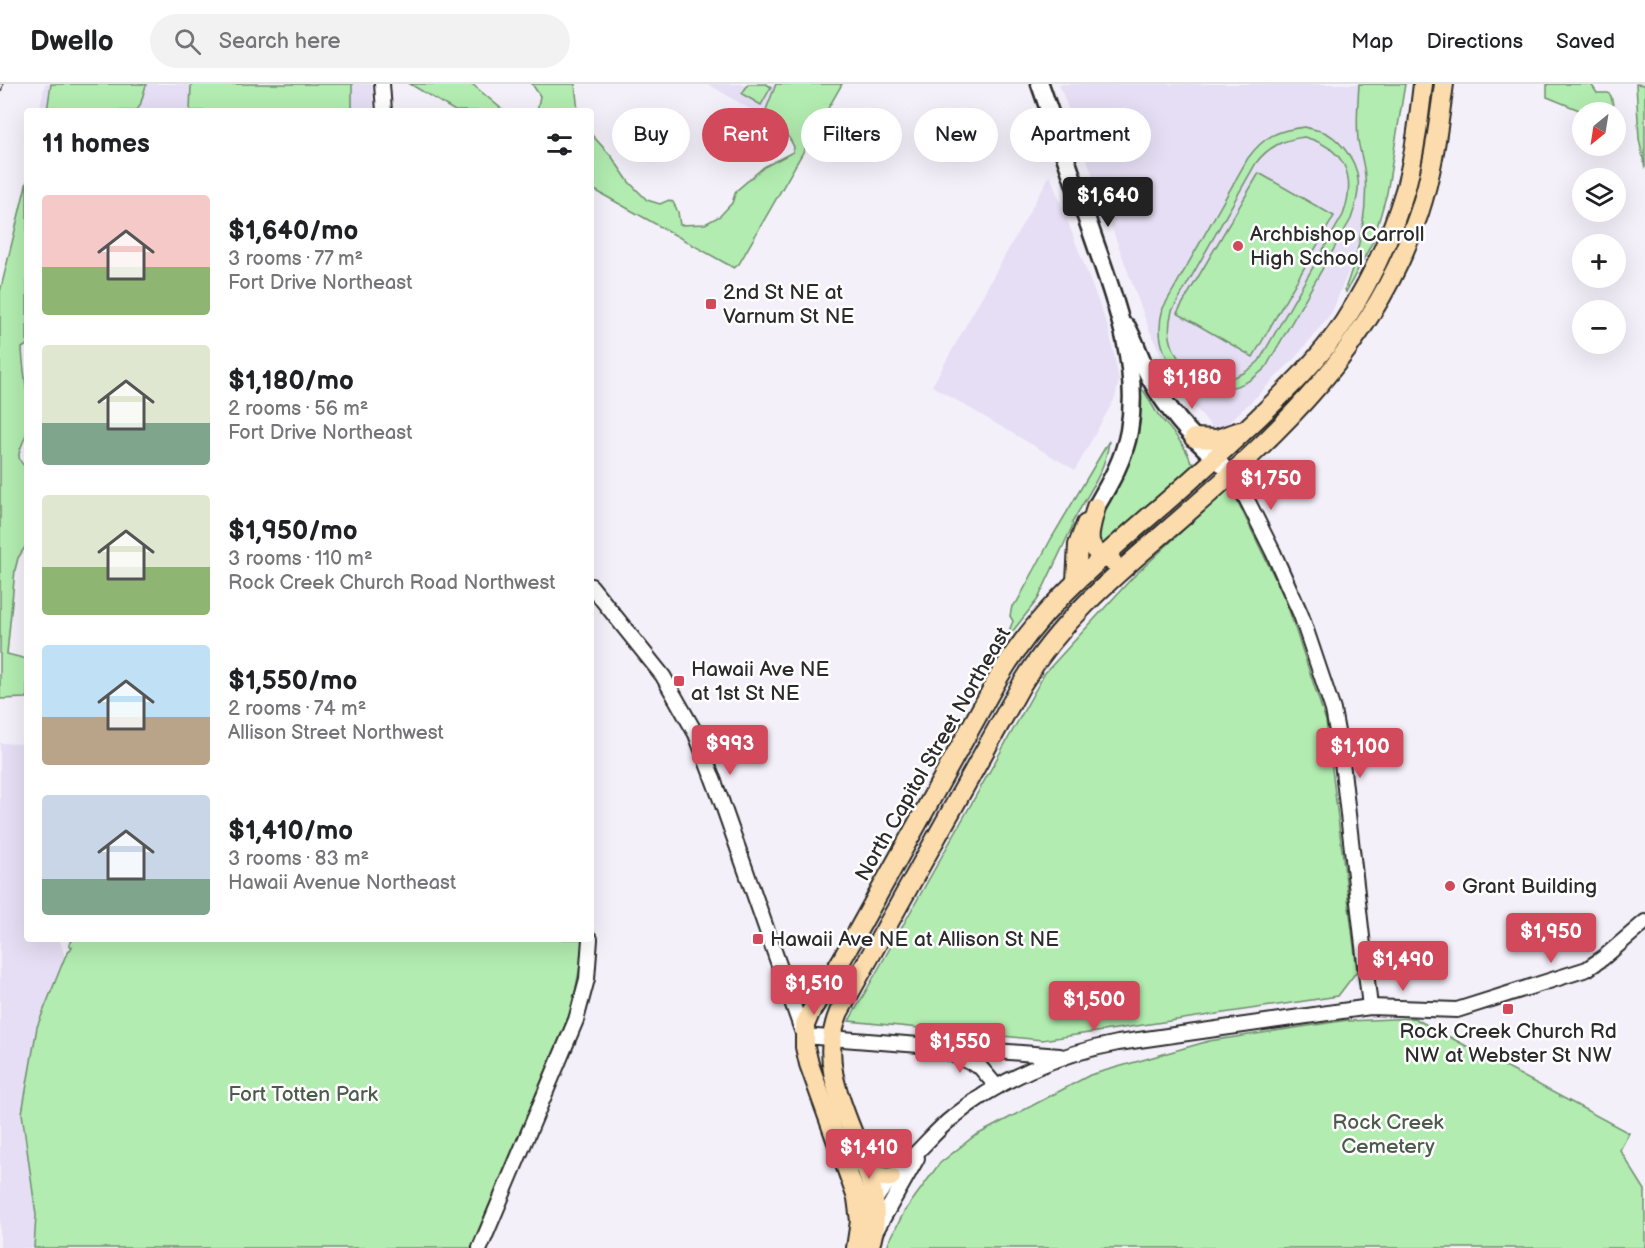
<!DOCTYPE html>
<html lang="en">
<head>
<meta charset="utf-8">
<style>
	body { margin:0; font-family:"Balsamiq Sans",sans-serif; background:#f2f2f2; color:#202124; height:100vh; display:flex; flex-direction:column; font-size:22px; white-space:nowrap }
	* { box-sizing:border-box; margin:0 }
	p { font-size:20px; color:#757577 }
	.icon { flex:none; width:33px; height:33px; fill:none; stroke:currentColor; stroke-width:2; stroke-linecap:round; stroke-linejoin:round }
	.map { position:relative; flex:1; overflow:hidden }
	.sheet { position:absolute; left:24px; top:24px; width:570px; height:834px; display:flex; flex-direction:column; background:#fff; border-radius:6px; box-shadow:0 6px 24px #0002 }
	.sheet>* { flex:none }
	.top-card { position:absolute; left:612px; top:24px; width:570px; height:54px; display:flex; gap:12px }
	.needle { width:39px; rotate:210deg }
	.fabs { position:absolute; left:1572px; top:18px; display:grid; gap:12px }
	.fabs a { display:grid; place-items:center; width:54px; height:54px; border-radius:50%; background:#fff; box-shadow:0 6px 24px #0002; font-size:30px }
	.price { position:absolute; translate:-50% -51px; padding:0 14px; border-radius:6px; background:#d1495b; color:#fff; font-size:20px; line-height:39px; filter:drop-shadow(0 2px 3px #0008) }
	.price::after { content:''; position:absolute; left:50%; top:36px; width:18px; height:14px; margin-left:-9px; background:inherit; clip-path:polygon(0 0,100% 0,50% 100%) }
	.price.on { background:#222; color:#fff }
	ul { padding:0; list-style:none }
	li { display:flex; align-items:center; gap:18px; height:150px; padding:0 18px }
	li span { display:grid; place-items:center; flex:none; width:168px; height:120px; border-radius:6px; color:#555 }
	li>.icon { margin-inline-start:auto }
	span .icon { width:72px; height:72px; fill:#fffc; stroke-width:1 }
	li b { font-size:26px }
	h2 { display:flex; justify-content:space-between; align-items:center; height:72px; padding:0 18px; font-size:26px }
	.pill { padding:0 21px; border-radius:27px; background:#fff; box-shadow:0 6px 24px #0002; font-size:21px; line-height:54px }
	.pill.on { background:#d1495b; color:#fff }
	header { display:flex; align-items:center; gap:36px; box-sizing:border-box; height:84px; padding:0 30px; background:#fff; border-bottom:2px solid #e0e0e0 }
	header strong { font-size:28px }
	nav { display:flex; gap:33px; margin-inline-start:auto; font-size:21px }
	.search { width:420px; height:54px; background:#f2f2f2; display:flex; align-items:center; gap:15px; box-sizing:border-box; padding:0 21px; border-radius:33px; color:#757577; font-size:22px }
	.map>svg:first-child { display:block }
	.built { fill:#e6def4 }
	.green { fill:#b2ecb0; stroke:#6e8c6e; stroke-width:1.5; fill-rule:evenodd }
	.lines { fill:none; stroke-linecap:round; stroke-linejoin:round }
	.tertiary-casing { stroke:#2b2b2b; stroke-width:18 }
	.secondary-casing { stroke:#2b2b2b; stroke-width:21 }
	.primary-casing { stroke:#2b2b2b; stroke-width:22 }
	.tertiary { stroke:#fff; stroke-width:14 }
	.secondary { stroke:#fff; stroke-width:16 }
	.primary { stroke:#fcdcac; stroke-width:18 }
	.rail-casing { stroke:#2b2b2b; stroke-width:5 }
	.rail { stroke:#fff; stroke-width:3; stroke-dasharray:9; stroke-linecap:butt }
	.poi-dot { fill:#d1495b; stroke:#fff; stroke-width:2 }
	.labels { text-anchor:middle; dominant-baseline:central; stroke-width:5; stroke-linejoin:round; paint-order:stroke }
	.poi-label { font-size:21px; fill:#2b2b2b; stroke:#fff; text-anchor:start }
	.street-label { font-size:21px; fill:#2b2b2b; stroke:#fff }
	.park-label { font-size:21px; fill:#4d5b4c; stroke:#fff }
</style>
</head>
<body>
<header>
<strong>Dwello</strong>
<div class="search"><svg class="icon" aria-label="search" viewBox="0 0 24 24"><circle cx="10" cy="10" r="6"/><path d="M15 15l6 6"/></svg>Search here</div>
<nav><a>Map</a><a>Directions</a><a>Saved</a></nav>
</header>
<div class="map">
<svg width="1645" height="1164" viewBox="0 0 1645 1164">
	<rect width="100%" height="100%" fill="#f4f0fa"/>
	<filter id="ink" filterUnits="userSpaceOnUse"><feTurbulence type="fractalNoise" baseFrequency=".0167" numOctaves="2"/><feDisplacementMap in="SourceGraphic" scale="12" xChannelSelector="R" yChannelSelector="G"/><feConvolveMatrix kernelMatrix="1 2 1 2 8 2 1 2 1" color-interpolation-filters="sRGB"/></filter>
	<g filter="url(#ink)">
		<g class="built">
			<polygon points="45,0 372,0 374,27 39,27"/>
			<polygon points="708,0 841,0 807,59"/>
			<polygon points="1059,0 1360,0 1367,63 1364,140 1350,183 1332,228 1297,272 1255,314 1217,349 1173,297 1150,248"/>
			<polygon points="1050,91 1109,246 1119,296 1115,314 1075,386 932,302"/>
			<polygon points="0,659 27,660 27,855 64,855 60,857 65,873 37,943 22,1029 36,1131 34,1164 0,1164"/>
		</g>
		<g class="green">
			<polygon points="51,0 146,0 146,1 140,22 136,27 47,27"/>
			<polygon points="191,0 352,0 352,27 190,27"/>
			<polygon points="410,0 472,0 504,27 455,27"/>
			<polygon points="532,0 575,0 578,27 537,27 540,12"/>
			<polygon points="748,0 766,0 771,3 761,21 742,10"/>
			<path d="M776,0H842L739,180L734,184L591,104V50L612,73L629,98L647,116L660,120L669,116L673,118L678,128L680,141L705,140L720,132L732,119L736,107L764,83L793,68L794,63C787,48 778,40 764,31Z"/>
			<path d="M1359,0H1405L1387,109L1373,157L1346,208L1345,205C1358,170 1368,130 1365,92C1364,80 1360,68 1358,56C1356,37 1358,18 1359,0Z"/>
			<polygon points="1547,0 1591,0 1597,9 1608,9 1611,12 1613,21 1607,27 1584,28 1547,13"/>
			<polygon points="1636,0 1645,1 1645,84 1639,55"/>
			<path d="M1305,43C1311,45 1318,46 1324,48C1331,51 1338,57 1343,63C1363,86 1361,107 1351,135L1266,283C1219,333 1144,290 1163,224L1248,74C1264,52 1278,46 1305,43ZM1304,53C1345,64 1357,92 1343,131L1259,277C1219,319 1156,283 1172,227L1256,79C1269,62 1283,56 1304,53Z"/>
			<polygon points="1259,89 1334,132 1253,273 1177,229"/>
			<path d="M27,97V261L22,264C23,291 31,319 27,346C25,361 10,372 27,384V460L18,474L15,486L7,570L27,575V614L0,615V208Z"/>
			<path d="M1138,302C1147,307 1151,321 1157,329C1169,345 1185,359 1191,378L1197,379L1101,463L1094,445Z"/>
			<path d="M1109,357C1106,387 1086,413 1072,439L1073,441L1038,515L1012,548L1009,547L1013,537L1010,532L1012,522L1017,518L1051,455Z"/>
			<polygon points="1227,405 1232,406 1286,517 1326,637 1357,887 1338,912 1042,956 849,937 1045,589 1132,494"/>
			<polygon points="73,855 583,855 583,867 572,924 471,1164 34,1164 36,1131 22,1029 37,943 65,873 72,863 69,861"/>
			<polygon points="1414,934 1629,1049 1620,1066 1645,1106 1645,1164 886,1164 904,1128 939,1080 973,1053 1090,991 1209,957 1348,936 1349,937"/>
		</g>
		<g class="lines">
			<g class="tertiary-casing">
				<g id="tertiary">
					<polyline points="382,0 384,27"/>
					<polyline points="1216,374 1239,400 1273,468 1301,531 1333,626 1341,669 1370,923"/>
					<polyline points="591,502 663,592 696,650 721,716 804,952 1060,972"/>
					<polyline points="946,967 980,983 997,1003"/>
					<path d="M872,1122C884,1099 902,1083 919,1066C930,1055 940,1043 952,1034C999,995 1058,970 1118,959L1370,923L1457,926L1587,885L1603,874L1645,838"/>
					<polyline points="874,1150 917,1074"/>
					<polyline points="480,1164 576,936 587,895 590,855"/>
				</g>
			</g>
			<g class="secondary-casing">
				<g id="secondary">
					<path d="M1040,0C1057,49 1074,98 1091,147C1113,211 1141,279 1129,347C1124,375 1110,399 1096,423"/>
					<path d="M1127,243C1136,259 1141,277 1150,294C1167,325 1189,351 1216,374"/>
				</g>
			</g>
			<g class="primary-casing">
				<g id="primary">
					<polyline points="1194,354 1217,355 1240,347"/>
					<path d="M1096,423C1089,450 1081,464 1112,477"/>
					<polyline points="1076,497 1078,461 1086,440"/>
					<path d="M865,1082C873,1091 878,1094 891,1093"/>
					<path d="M856,1164L860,1137L857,1114L809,980L805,963V941L810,929L841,877L1000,591C1042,522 1093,482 1152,430C1189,399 1224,366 1259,333C1290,303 1320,274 1344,238C1371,196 1392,151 1406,103C1415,69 1419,34 1423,0"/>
					<path d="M869,1164C899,1084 804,1011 839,928L1022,600C1062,534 1120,487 1178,437C1281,347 1374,262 1419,129C1433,87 1438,44 1444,0"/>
				</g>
			</g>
			<use href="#tertiary" class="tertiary"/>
			<use href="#secondary" class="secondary"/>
			<use href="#primary" class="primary"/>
			<g class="rail-casing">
				<polyline id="rail" points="0,5 1,0"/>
			</g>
			<use href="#rail" class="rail"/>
		</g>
	</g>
	<g class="poi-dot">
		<circle cx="1238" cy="162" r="6"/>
		<rect x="705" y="214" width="12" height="12" rx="3"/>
		<rect x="673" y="591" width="12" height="12" rx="3"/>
		<circle cx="1450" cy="802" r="6"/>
		<rect x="752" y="849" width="12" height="12" rx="3"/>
		<rect x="1502" y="919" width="12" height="12" rx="3"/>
	</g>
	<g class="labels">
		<g class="poi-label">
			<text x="1250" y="150">Archbishop Carroll<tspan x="1250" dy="24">High School</tspan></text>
			<text x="723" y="208">2nd St NE at<tspan x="723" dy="24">Varnum St NE</tspan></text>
			<text x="691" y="585">Hawaii Ave NE<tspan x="691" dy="24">at 1st St NE</tspan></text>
			<text x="1462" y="802">Grant Building</text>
			<text x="770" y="855">Hawaii Ave NE at Allison St NE</text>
			<text x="1508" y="947" text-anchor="middle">Rock Creek Church Rd<tspan x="1508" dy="24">NW at Webster St NW</tspan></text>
		</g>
		<g class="street-label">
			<text transform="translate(933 670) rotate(-60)">North Capitol Street Northeast</text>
		</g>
		<g class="park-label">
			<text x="303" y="1010">Fort Totten Park</text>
			<text x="1388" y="1038">Rock Creek<tspan x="1388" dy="24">Cemetery</tspan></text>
		</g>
	</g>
</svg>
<div class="fabs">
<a><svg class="needle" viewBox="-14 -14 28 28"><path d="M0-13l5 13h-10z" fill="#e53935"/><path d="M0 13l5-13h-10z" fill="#757577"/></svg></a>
<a><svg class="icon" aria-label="layers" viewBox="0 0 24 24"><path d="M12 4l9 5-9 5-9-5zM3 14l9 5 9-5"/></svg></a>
<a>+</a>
<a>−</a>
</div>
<b class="price on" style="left:1108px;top:144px">$1,640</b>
<b class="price" style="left:1192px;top:326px">$1,180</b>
<b class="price" style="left:1271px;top:427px">$1,750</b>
<b class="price" style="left:730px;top:692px">$993</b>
<b class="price" style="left:1360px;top:695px">$1,100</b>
<b class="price" style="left:1551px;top:880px">$1,950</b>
<b class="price" style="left:1403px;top:908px">$1,490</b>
<b class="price" style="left:814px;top:932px">$1,510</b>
<b class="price" style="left:1094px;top:948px">$1,500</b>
<b class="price" style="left:960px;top:990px">$1,550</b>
<b class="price" style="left:869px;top:1096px">$1,410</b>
<div class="top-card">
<a class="pill">Buy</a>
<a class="pill on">Rent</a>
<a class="pill">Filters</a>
<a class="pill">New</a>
<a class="pill">Apartment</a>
</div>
<section class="sheet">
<h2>11 homes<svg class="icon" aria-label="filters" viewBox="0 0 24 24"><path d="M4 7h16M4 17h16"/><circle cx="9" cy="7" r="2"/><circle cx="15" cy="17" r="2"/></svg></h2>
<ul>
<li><span style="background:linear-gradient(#f6c9c9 60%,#8fb573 0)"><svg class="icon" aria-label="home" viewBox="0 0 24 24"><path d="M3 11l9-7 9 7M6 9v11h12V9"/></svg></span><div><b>$1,640/mo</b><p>3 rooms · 77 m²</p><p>Fort Drive Northeast</p></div></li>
<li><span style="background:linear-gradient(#dfe7d0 65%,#7fa58c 0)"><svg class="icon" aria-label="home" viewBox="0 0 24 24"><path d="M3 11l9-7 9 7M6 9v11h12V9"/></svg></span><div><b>$1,180/mo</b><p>2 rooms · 56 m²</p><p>Fort Drive Northeast</p></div></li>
<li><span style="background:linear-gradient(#dfe7d0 60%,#8fb573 0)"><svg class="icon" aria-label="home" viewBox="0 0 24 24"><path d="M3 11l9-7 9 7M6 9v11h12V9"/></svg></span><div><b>$1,950/mo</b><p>3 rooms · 110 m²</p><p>Rock Creek Church Road Northwest</p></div></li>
<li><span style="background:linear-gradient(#bfe0f5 60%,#b9a48a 0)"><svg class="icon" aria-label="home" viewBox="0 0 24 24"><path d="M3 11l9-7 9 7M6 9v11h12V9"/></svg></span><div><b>$1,550/mo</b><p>2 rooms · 74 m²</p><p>Allison Street Northwest</p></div></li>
<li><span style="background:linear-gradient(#c9d6e8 70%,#7fa58c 0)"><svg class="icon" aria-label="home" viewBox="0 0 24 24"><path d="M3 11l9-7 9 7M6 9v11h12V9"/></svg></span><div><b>$1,410/mo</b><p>3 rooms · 83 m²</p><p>Hawaii Avenue Northeast</p></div></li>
</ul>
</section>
</div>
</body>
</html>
